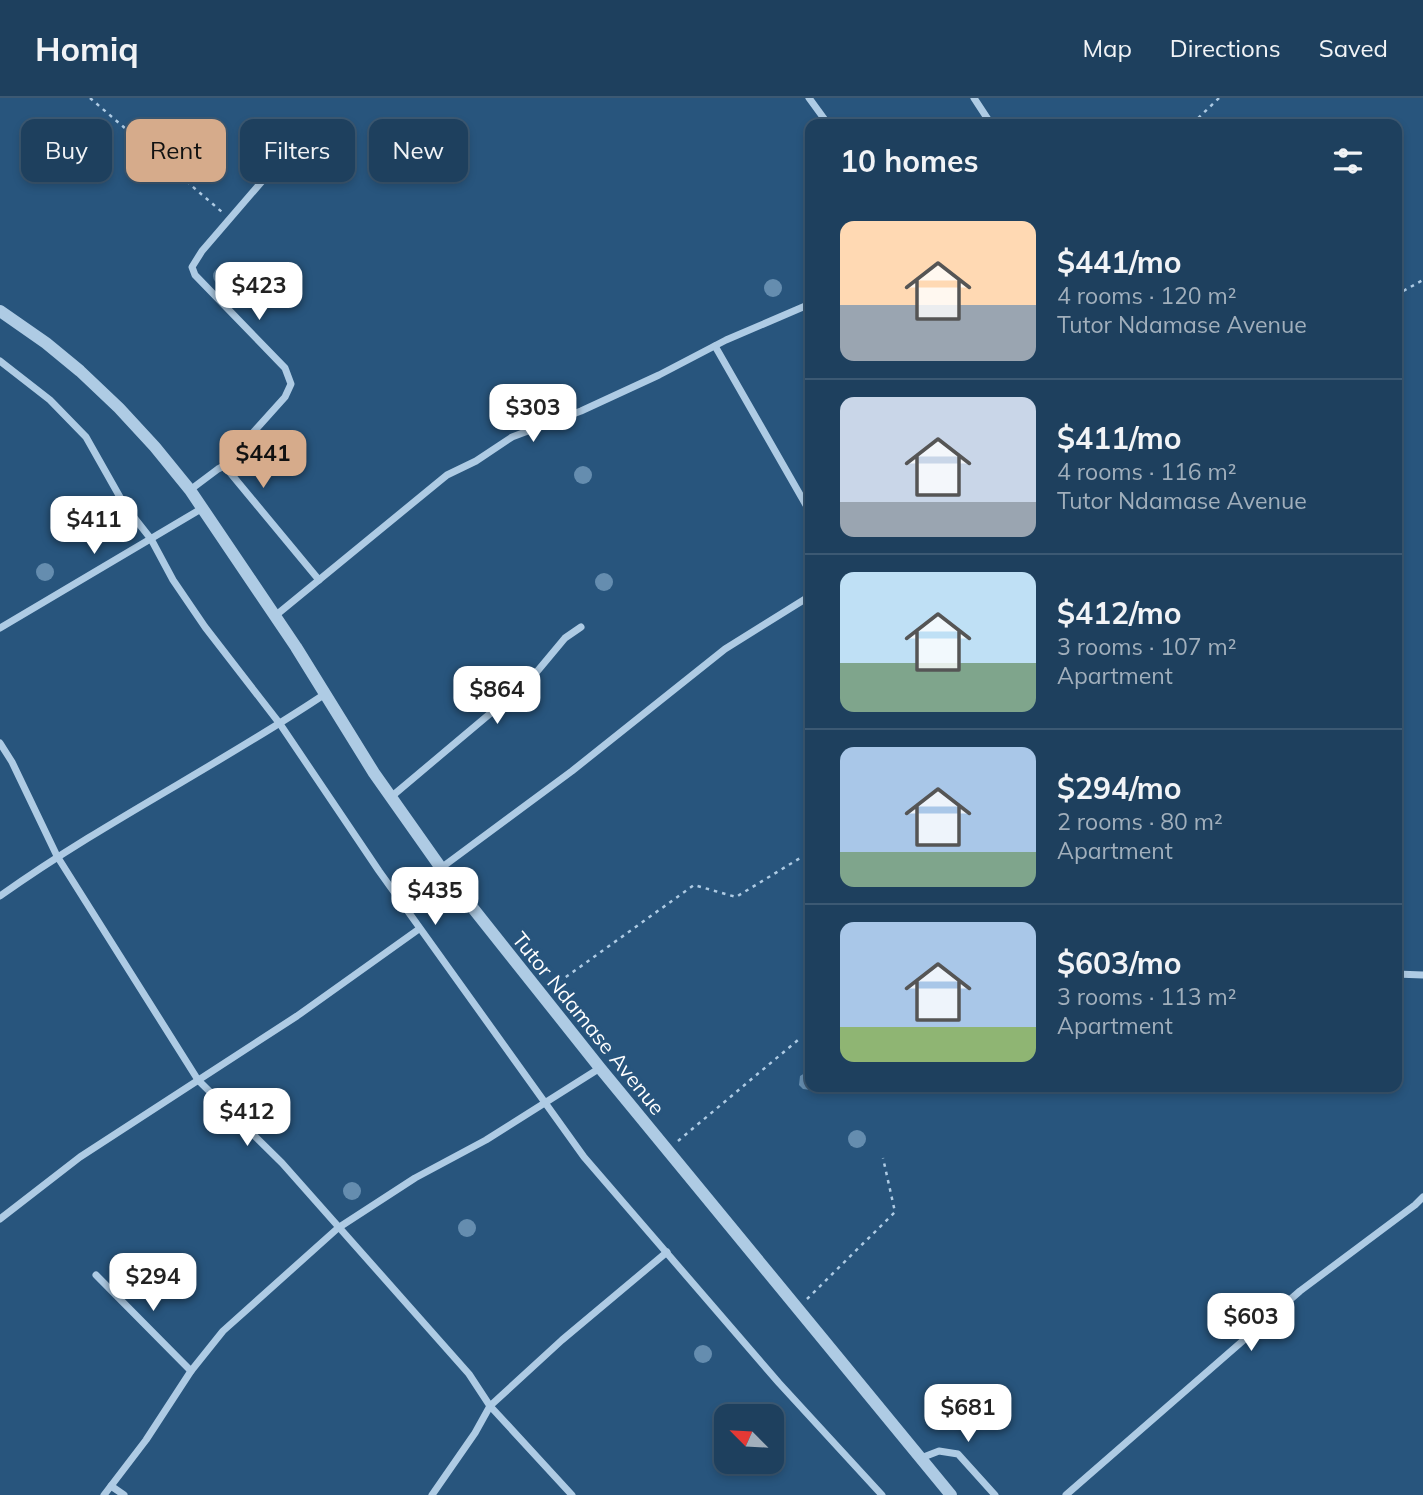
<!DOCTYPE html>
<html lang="en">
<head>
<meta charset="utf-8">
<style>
	body { margin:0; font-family:Mulish,sans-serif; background:#264764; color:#f1f3f6; height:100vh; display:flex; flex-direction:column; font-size:26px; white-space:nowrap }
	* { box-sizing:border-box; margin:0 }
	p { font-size:23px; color:#a1afbc }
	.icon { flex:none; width:38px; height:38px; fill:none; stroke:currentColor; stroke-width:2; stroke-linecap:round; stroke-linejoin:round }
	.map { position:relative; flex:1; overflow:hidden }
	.drawer { position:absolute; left:805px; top:21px; width:597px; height:973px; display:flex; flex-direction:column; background:#1e405e; border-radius:14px; box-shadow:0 4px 10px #0003,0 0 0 2px #3c5973 }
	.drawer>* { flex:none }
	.hud { position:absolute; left:21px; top:21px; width:665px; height:63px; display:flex; gap:14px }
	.needle { width:46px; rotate:294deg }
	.fabs { position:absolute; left:714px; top:1306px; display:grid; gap:14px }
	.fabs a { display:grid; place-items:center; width:70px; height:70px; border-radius:14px; background:#1e405e; box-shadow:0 4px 10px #0003,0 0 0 2px #3c5973; font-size:35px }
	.price { position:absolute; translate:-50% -60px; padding:0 16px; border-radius:14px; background:#fff; color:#222; font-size:23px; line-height:46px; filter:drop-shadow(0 2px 4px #0008) }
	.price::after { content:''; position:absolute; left:50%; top:42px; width:21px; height:16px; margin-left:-10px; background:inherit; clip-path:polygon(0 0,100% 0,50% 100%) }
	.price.selected { background:#d6ab8b; color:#111 }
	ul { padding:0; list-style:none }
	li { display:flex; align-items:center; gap:21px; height:175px; padding:0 35px }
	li+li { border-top:2px solid #3c5973 }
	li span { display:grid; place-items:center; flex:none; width:196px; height:140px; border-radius:14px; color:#555 }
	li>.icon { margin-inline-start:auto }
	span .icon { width:84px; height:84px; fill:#fffc; stroke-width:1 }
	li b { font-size:30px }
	h2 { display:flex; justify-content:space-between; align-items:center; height:84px; padding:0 35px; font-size:30px }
	.pill { padding:0 24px; border-radius:14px; background:#1e405e; box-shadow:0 4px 10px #0003,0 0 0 2px #3c5973; font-size:24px; line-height:63px }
	.pill.selected { background:#d6ab8b; color:#111 }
	header { display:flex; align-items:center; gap:42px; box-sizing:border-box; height:98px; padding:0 35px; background:#1e405e; border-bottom:2px solid #3c5973 }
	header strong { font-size:33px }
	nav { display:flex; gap:38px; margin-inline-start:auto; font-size:24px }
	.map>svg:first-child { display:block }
	.building { fill:#658daf }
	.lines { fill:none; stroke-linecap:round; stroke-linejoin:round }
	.path { stroke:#aecbe4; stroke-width:2.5; stroke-dasharray:3.5 5; stroke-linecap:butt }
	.minor { stroke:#aecbe4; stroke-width:7 }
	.tertiary { stroke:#aecbe4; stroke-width:12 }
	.labels { text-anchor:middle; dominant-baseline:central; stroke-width:7; stroke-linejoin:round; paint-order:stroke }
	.street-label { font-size:21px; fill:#fff; stroke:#28557d }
</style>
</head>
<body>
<header>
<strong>Homiq</strong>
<nav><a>Map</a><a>Directions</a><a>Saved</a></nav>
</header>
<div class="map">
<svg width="1423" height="1397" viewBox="0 0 1423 1397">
	<rect width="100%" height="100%" fill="#28557d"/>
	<g class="building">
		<circle cx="258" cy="47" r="9"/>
		<circle cx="222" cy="178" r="9"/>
		<circle cx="773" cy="190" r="9"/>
		<circle cx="583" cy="377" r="9"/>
		<circle cx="45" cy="474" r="9"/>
		<circle cx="604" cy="484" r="9"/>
		<polygon points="805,975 810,975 810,989 815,989 811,992 803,991 799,987 800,978"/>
		<circle cx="857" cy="1041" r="9"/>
		<circle cx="352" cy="1093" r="9"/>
		<circle cx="467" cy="1130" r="9"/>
		<circle cx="703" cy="1256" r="9"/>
	</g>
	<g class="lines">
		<g class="path">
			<polyline points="90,0 222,114"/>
			<polyline points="1192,26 1219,0"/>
			<polyline points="1396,197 1423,182"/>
			<polyline points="552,889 694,787 736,799 810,754"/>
			<polyline points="678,1043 798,942"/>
			<polyline points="807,1201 895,1114 883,1060"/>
		</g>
		<g class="minor">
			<polyline points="809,0 828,26"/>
			<polyline points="974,0 991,26"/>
			<polyline points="715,248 810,414"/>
			<polyline points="0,263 50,302 86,339 125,408 151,441 173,482 205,529 280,626 379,773 584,1059 779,1285 882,1397"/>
			<polyline points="222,369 285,299 291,286 285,270 195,177 192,169 202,153 276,67"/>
			<polyline points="190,392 218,371 222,369 227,371 319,482"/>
			<polyline points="275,518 447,377 476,363 512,339 581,313 659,277 726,242 810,206"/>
			<polyline points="0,530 201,411"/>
			<polyline points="0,645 12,664 57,758 198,982 282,1065 469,1276 490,1308 572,1397"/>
			<polyline points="391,699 530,582 565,540 581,529"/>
			<polyline points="441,770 572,673 725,551 810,498"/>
			<path d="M0,798C104,724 219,667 325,596"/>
			<polyline points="1396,876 1423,877"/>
			<polyline points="0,1121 80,1059 297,918 419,831"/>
			<polyline points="96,1177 191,1273"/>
			<polyline points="921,1360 939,1353 958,1356 995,1397"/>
			<polyline points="111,1388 124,1397"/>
			<polyline points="104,1397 146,1342 191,1273 223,1233 338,1130 415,1080 486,1042 600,970"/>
			<polyline points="432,1397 475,1335 490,1308 562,1242 667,1154"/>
			<polyline points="1066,1397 1300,1193 1415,1107 1423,1099"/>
		</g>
		<polyline class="tertiary" points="0,213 46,245 80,273 119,310 155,349 190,392 296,549 374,675 441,770 600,970 951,1397"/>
	</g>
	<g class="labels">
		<g class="street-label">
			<text transform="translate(589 925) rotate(51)">Tutor Ndamase Avenue</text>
		</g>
	</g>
</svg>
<div class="fabs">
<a><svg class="needle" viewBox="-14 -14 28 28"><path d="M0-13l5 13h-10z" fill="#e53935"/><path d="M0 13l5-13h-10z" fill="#a1afbc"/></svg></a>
</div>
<b class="price" style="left:259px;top:224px">$423</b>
<b class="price" style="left:533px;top:346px">$303</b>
<b class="price selected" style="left:263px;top:392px">$441</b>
<b class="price" style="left:94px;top:458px">$411</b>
<b class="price" style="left:497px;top:628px">$864</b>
<b class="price" style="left:435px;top:829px">$435</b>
<b class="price" style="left:247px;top:1050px">$412</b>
<b class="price" style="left:153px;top:1215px">$294</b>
<b class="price" style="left:1251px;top:1255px">$603</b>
<b class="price" style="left:968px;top:1346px">$681</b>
<div class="hud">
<a class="pill">Buy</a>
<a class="pill selected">Rent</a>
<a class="pill">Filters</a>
<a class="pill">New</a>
</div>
<section class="drawer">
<h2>10 homes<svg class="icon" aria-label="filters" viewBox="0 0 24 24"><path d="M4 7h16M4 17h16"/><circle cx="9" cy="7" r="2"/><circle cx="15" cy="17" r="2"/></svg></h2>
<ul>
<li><span style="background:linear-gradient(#ffd9b3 60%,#9aa5b1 0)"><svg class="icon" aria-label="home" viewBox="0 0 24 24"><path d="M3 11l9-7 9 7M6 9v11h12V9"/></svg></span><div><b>$441/mo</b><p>4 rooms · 120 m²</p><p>Tutor Ndamase Avenue</p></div></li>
<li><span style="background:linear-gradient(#c9d6e8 75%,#9aa5b1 0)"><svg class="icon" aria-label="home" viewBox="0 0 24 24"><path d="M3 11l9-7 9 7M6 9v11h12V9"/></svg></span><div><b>$411/mo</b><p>4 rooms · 116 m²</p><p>Tutor Ndamase Avenue</p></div></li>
<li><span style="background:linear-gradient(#bfe0f5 65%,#7fa58c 0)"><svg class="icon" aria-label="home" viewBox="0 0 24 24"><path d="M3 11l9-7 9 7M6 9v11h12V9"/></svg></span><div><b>$412/mo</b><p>3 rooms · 107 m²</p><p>Apartment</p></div></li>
<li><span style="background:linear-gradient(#a9c7e8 75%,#7fa58c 0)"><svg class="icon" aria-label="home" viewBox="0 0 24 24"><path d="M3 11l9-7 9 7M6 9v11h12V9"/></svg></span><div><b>$294/mo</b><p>2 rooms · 80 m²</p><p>Apartment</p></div></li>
<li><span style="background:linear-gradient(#a9c7e8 75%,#8fb573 0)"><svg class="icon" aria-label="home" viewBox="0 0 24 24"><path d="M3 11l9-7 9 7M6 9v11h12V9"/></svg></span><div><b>$603/mo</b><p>3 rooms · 113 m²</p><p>Apartment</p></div></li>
</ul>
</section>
</div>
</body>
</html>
